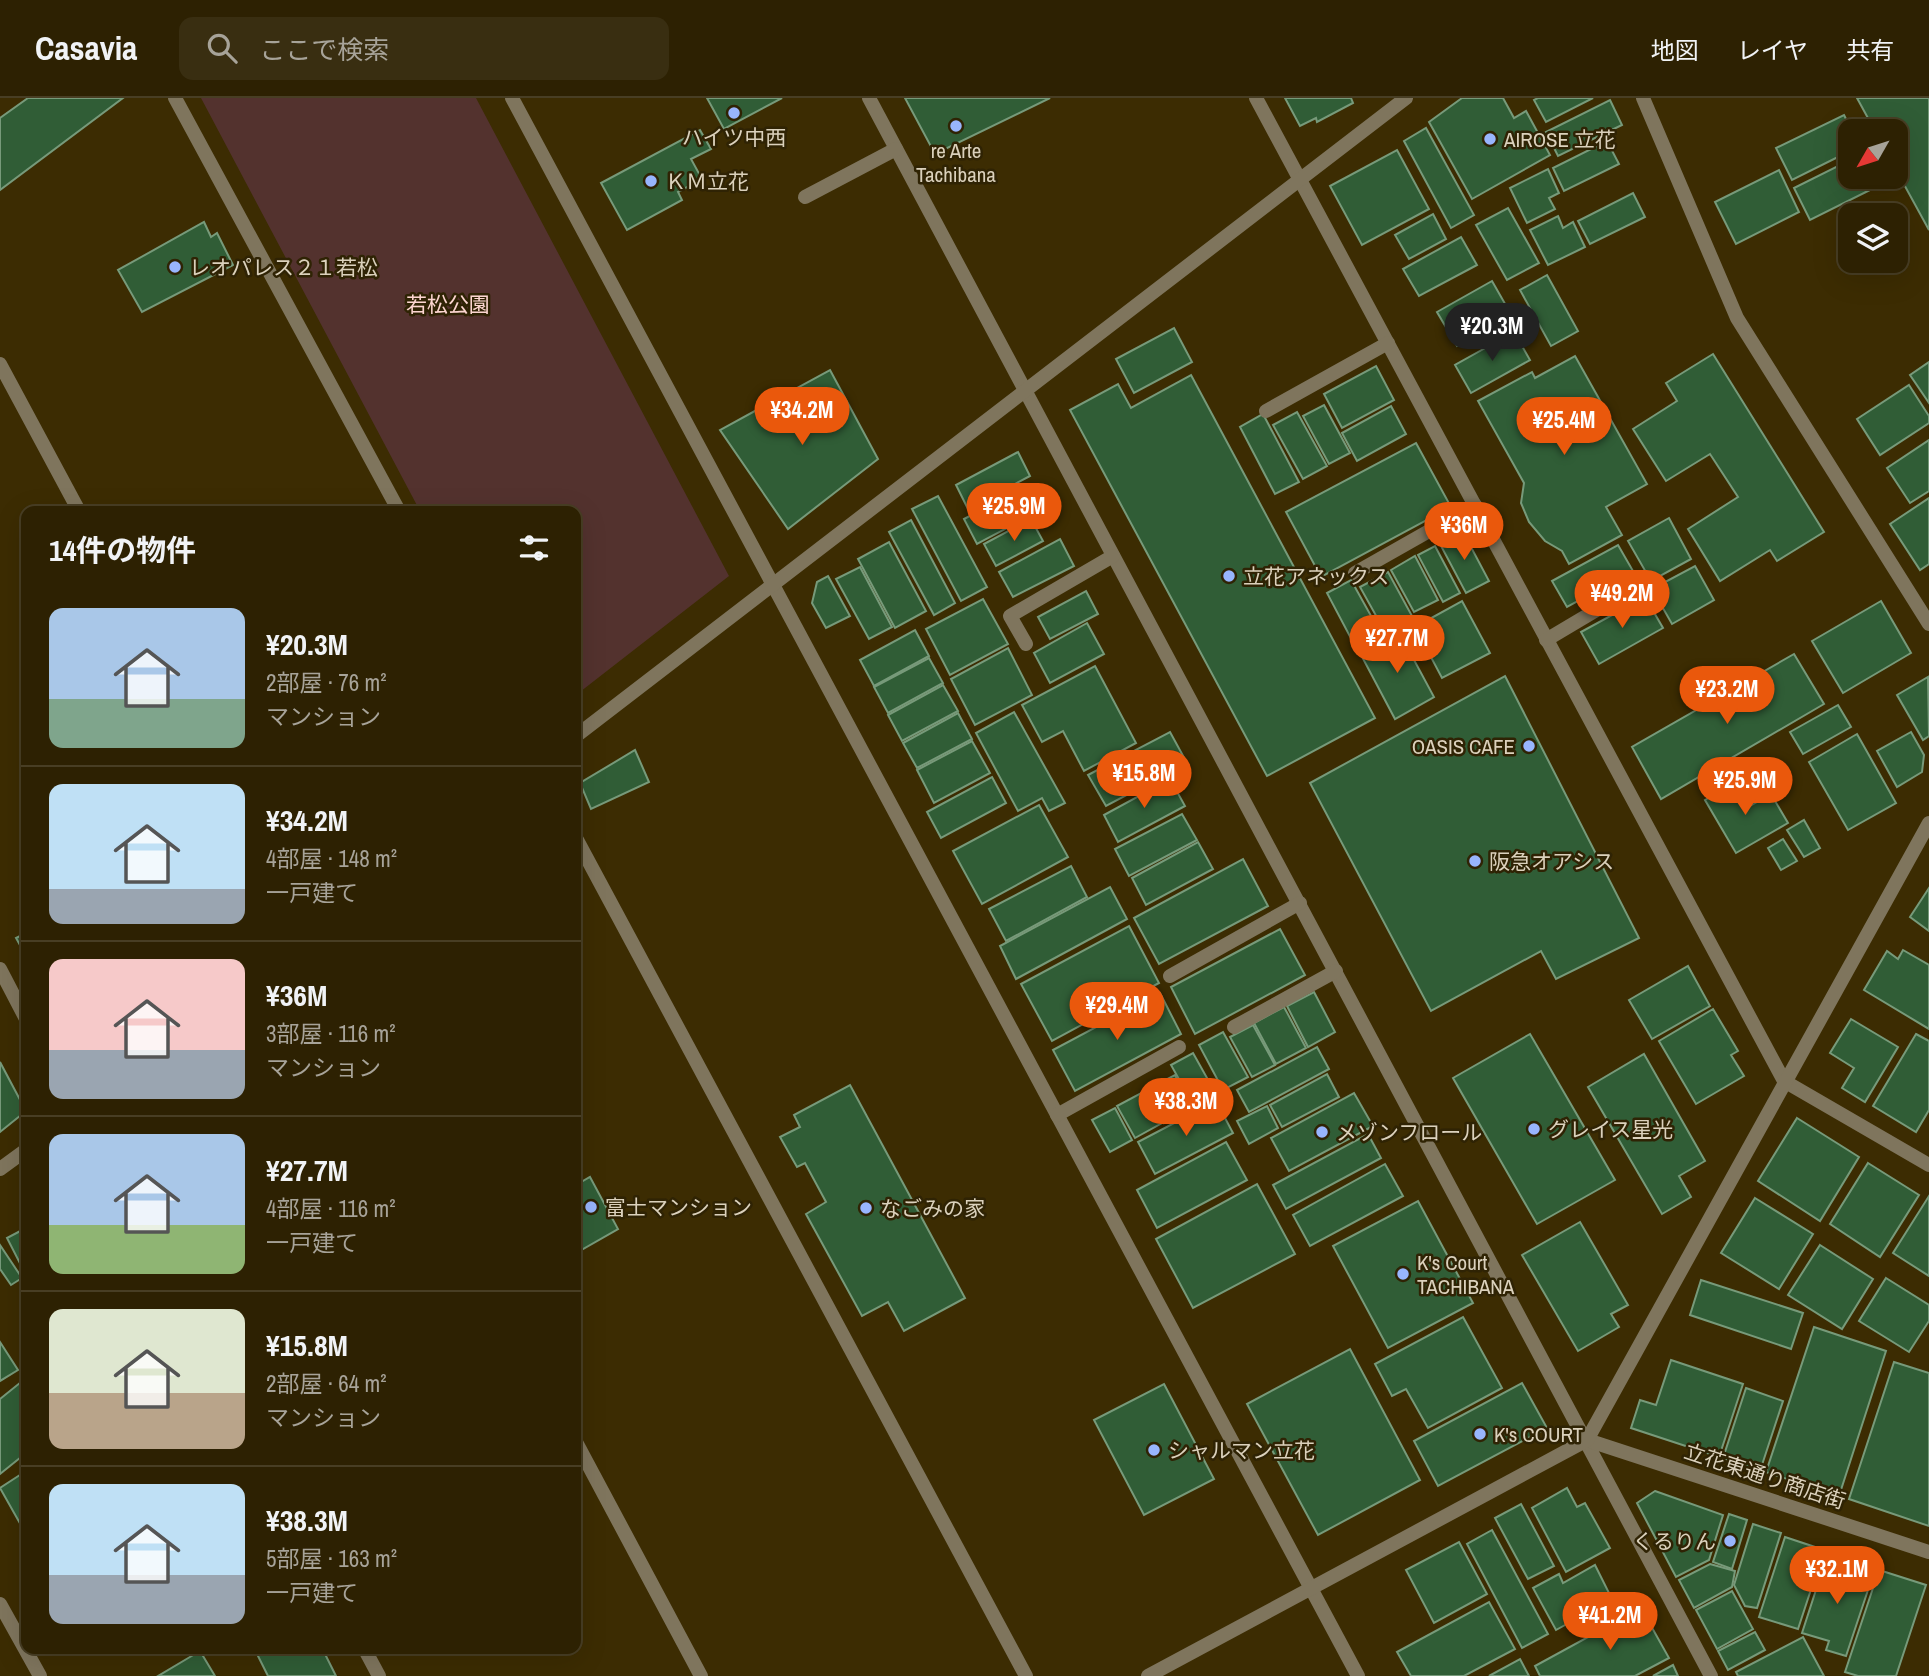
<!DOCTYPE html>
<html lang="ja">
<head>
<meta charset="utf-8">
<style>
	body { margin:0; font-family:"Archivo Narrow","Noto Sans JP",sans-serif; background:#392e11; color:#f1f3f6; height:100vh; display:flex; flex-direction:column; font-size:26px; white-space:nowrap }
	* { box-sizing:border-box; margin:0 }
	p { font-size:23px; color:#a7a399 }
	.icon { flex:none; width:38px; height:38px; fill:none; stroke:currentColor; stroke-width:2; stroke-linecap:round; stroke-linejoin:round }
	.map { position:relative; flex:1; overflow:hidden }
	.details { position:absolute; left:21px; top:408px; width:560px; height:1148px; display:flex; flex-direction:column; background:#2d2102; border-radius:14px; box-shadow:0 7px 28px #0002,0 0 0 2px #483e24 }
	.details>* { flex:none }
	.needle { width:46px; rotate:231deg }
	.fabs { position:absolute; left:1838px; top:21px; display:grid; gap:14px }
	.fabs a { display:grid; place-items:center; width:70px; height:70px; border-radius:14px; background:#2d2102; box-shadow:0 7px 28px #0002,0 0 0 2px #483e24; font-size:35px }
	.price { position:absolute; translate:-50% -60px; padding:0 16px; border-radius:24px; background:#ea580c; color:#fff; font-size:23px; line-height:46px; filter:drop-shadow(0 2px 4px #0008) }
	.price::after { content:''; position:absolute; left:50%; top:42px; width:21px; height:16px; margin-left:-10px; background:inherit; clip-path:polygon(0 0,100% 0,50% 100%) }
	.price.on { background:#222; color:#fff }
	ul { padding:0; list-style:none }
	li { display:flex; align-items:center; gap:21px; height:175px; padding:0 28px }
	li+li { border-top:2px solid #483e24 }
	li span { display:grid; place-items:center; flex:none; width:196px; height:140px; border-radius:14px; color:#555 }
	li>.icon { margin-inline-start:auto }
	span .icon { width:84px; height:84px; fill:#fffc; stroke-width:1 }
	li b { font-size:30px }
	h2 { display:flex; justify-content:space-between; align-items:center; height:84px; padding:0 28px; font-size:30px }
	header { display:flex; align-items:center; gap:42px; box-sizing:border-box; height:98px; padding:0 35px; background:#2d2102; border-bottom:2px solid #483e24 }
	header strong { font-size:33px }
	nav { display:flex; gap:38px; margin-inline-start:auto; font-size:24px }
	.search { width:490px; height:63px; background:#392e11; display:flex; align-items:center; gap:18px; box-sizing:border-box; padding:0 24px; border-radius:14px; color:#a7a399; font-size:26px }
	.map>svg:first-child { display:block }
	.green { fill:#53322e }
	.building { fill:#305d36; stroke:#779a7a; stroke-width:2 }
	.lines { fill:none; stroke-linecap:round; stroke-linejoin:round }
	.minor { stroke:#7f755d; stroke-width:14 }
	.poi-dot { fill:#98b5fd; stroke:#2f2304; stroke-width:2.5 }
	.labels { text-anchor:middle; dominant-baseline:central; stroke-width:5; stroke-linejoin:round; paint-order:stroke }
	.poi-label { font-size:21px; fill:#dbd1bc; stroke:#2f2304; text-anchor:start }
	.park-label { font-size:21px; fill:#fcd5d0; stroke:#2f2304 }
	.street-label { font-size:21px; fill:#dbd1bc; stroke:#2f2304 }
</style>
</head>
<body>
<header>
<strong>Casavia</strong>
<div class="search"><svg class="icon" aria-label="search" viewBox="0 0 24 24"><circle cx="10" cy="10" r="6"/><path d="M15 15l6 6"/></svg>ここで検索</div>
<nav><a>地図</a><a>レイヤ</a><a>共有</a></nav>
</header>
<div class="map">
<svg width="1929" height="1578" viewBox="0 0 1929 1578">
	<rect width="100%" height="100%" fill="#3c2c02"/>
	<polygon class="green" points="201,0 476,0 729,478 576,597 576,413 420,413"/>
	<g class="building">
		<polygon points="28,0 123,0 0,92 0,20"/>
		<polygon points="707,0 782,0 724,31"/>
		<polygon points="905,0 1050,0 935,56"/>
		<polygon points="1285,0 1351,0 1353,5 1317,24 1316,20 1300,28"/>
		<polygon points="1462,0 1503,0 1514,20 1526,13 1550,57 1472,101 1429,24"/>
		<polygon points="1538,0 1593,0 1546,24 1534,2"/>
		<polygon points="1857,0 1929,0 1929,132 1895,70 1895,33 1875,33"/>
		<polygon points="1610,2 1622,27 1558,58 1546,34"/>
		<polygon points="1844,17 1852,33 1850,53 1792,82 1776,50"/>
		<polygon points="1426,30 1474,117 1451,130 1404,43"/>
		<polygon points="700,32 711,51 691,61 702,81 678,94 682,102 627,132 601,85"/>
		<polygon points="1607,43 1619,66 1564,93 1553,70"/>
		<polygon points="1397,52 1429,111 1362,147 1330,88"/>
		<polygon points="1850,62 1850,79 1873,79 1878,88 1810,122 1794,90"/>
		<polygon points="1548,71 1559,95 1549,100 1555,111 1527,125 1510,90"/>
		<polygon points="1779,72 1799,114 1736,146 1715,104"/>
		<polygon points="1633,95 1645,119 1590,146 1578,123"/>
		<polygon points="1508,110 1539,165 1507,182 1476,127"/>
		<polygon points="1433,116 1446,141 1409,161 1395,137"/>
		<polygon points="1558,118 1563,130 1573,124 1585,149 1548,167 1530,132"/>
		<polygon points="204,124 211,139 217,135 233,167 142,214 118,172"/>
		<polygon points="1461,139 1477,167 1419,198 1403,171"/>
		<polygon points="1547,177 1578,233 1551,248 1520,192"/>
		<polygon points="1492,183 1512,218 1457,248 1437,214"/>
		<polygon points="1174,230 1192,264 1134,295 1116,261"/>
		<polygon points="1514,234 1530,262 1471,295 1455,267"/>
		<polygon points="1713,256 1824,434 1777,463 1770,452 1720,483 1688,431 1738,399 1710,356 1666,383 1633,331 1677,303 1666,285"/>
		<polygon points="1575,258 1647,386 1606,409 1622,437 1569,466 1562,453 1545,443 1529,424 1521,405 1524,385 1478,303 1532,274 1535,280"/>
		<polygon points="1929,264 1929,305 1910,277"/>
		<polygon points="1376,268 1394,302 1342,330 1324,296"/>
		<polygon points="830,272 878,361 788,431 720,332"/>
		<polygon points="1191,277 1375,620 1267,678 1070,312 1118,286 1131,310"/>
		<polygon points="1909,287 1929,318 1929,325 1880,357 1857,321"/>
		<polygon points="1324,307 1350,355 1329,366 1303,318"/>
		<polygon points="1391,308 1406,336 1357,363 1342,335"/>
		<polygon points="1297,314 1327,368 1303,381 1273,327"/>
		<polygon points="1263,316 1299,384 1275,396 1240,329"/>
		<polygon points="1929,342 1929,393 1910,405 1887,370"/>
		<polygon points="1416,345 1451,409 1321,479 1286,414"/>
		<polygon points="1018,354 1030,378 968,411 956,387"/>
		<polygon points="1028,387 1041,412 977,446 964,421"/>
		<polygon points="938,398 987,489 961,503 912,411"/>
		<polygon points="1929,400 1929,466 1920,472 1890,426"/>
		<polygon points="1669,420 1691,461 1651,483 1628,443"/>
		<polygon points="1031,421 1043,443 996,468 984,446"/>
		<polygon points="911,422 955,505 934,517 889,434"/>
		<polygon points="1463,434 1489,483 1466,495 1440,446"/>
		<polygon points="1060,441 1074,468 1013,499 999,474"/>
		<polygon points="889,444 926,513 895,530 858,461"/>
		<polygon points="1618,447 1633,473 1567,509 1552,483"/>
		<polygon points="1435,448 1460,495 1443,504 1418,457"/>
		<polygon points="1415,458 1438,502 1414,514 1391,472"/>
		<polygon points="1695,468 1714,502 1672,526 1652,491"/>
		<polygon points="860,469 892,529 869,541 836,481"/>
		<polygon points="1388,474 1412,518 1384,532 1360,489"/>
		<polygon points="828,478 850,518 826,530 812,505 817,484"/>
		<polygon points="1351,482 1380,534 1355,548 1327,495"/>
		<polygon points="1086,493 1098,516 1050,541 1038,519"/>
		<polygon points="1645,499 1663,530 1599,566 1581,534"/>
		<polygon points="983,501 1008,546 950,577 926,531"/>
		<polygon points="1462,503 1490,555 1442,580 1415,529"/>
		<polygon points="1881,503 1911,555 1843,595 1812,543"/>
		<polygon points="1087,525 1104,556 1050,585 1034,555"/>
		<polygon points="915,532 929,558 874,588 860,562"/>
		<polygon points="1399,534 1434,599 1395,621 1360,555"/>
		<polygon points="1008,550 1032,597 975,627 951,581"/>
		<polygon points="1794,556 1824,606 1661,701 1632,649"/>
		<polygon points="929,560 943,585 888,615 874,589"/>
		<polygon points="1095,568 1136,645 1084,673 1063,633 1042,644 1022,607"/>
		<polygon points="1505,578 1639,840 1556,881 1541,853 1431,913 1310,685"/>
		<polygon points="1928,579 1929,638 1923,642 1897,597"/>
		<polygon points="943,587 958,613 902,643 888,617"/>
		<polygon points="1838,607 1851,629 1803,656 1790,634"/>
		<polygon points="1014,614 1065,705 1049,713 1042,700 1018,713 976,635"/>
		<polygon points="958,615 972,641 917,670 903,645"/>
		<polygon points="1170,634 1187,665 1106,708 1088,677"/>
		<polygon points="1911,634 1924,657 1922,674 1897,689 1877,653"/>
		<polygon points="1857,636 1896,705 1848,732 1809,664"/>
		<polygon points="972,643 990,675 934,705 917,672"/>
		<polygon points="635,652 649,684 591,711 580,685"/>
		<polygon points="992,679 1006,705 941,740 927,714"/>
		<polygon points="1170,681 1185,708 1118,744 1104,717"/>
		<polygon points="1736,684 1750,708 1771,696 1788,725 1736,755 1705,702"/>
		<polygon points="1039,707 1068,759 982,806 953,753"/>
		<polygon points="1182,716 1197,742 1129,778 1115,751"/>
		<polygon points="1804,722 1820,750 1804,759 1787,732"/>
		<polygon points="1783,741 1797,763 1781,772 1768,750"/>
		<polygon points="1198,744 1213,771 1146,807 1132,780"/>
		<polygon points="1243,761 1268,808 1159,866 1134,820"/>
		<polygon points="1071,768 1087,799 1006,843 989,811"/>
		<polygon points="1110,789 1127,821 1016,881 1000,848"/>
		<polygon points="1929,790 1929,833 1910,819"/>
		<polygon points="1129,828 1159,885 1052,943 1021,886"/>
		<polygon points="1280,831 1305,877 1195,936 1171,889"/>
		<polygon points="26,835 26,858 16,840"/>
		<polygon points="1903,852 1929,867 1929,931 1864,892 1887,853 1898,861"/>
		<polygon points="1688,868 1710,908 1652,941 1629,902"/>
		<polygon points="1314,894 1335,934 1308,949 1287,908"/>
		<polygon points="1160,895 1181,936 1075,993 1053,952"/>
		<polygon points="1284,909 1306,950 1276,966 1254,925"/>
		<polygon points="1713,911 1738,953 1731,957 1744,978 1696,1006 1659,943"/>
		<polygon points="1851,921 1898,949 1865,1004 1842,990 1854,970 1830,955"/>
		<polygon points="1253,927 1275,967 1252,979 1230,939"/>
		<polygon points="1223,934 1248,979 1223,992 1199,947"/>
		<polygon points="1530,936 1615,1082 1537,1126 1453,980"/>
		<polygon points="1916,936 1929,943 1929,1012 1916,1034 1873,1008"/>
		<polygon points="1317,949 1329,971 1249,1014 1237,992"/>
		<polygon points="1193,955 1216,996 1194,1008 1171,967"/>
		<polygon points="1644,956 1705,1063 1679,1078 1691,1099 1662,1116 1588,989"/>
		<polygon points="0,964 26,1013 0,1034"/>
		<polygon points="1327,976 1339,999 1282,1029 1270,1007"/>
		<polygon points="1175,977 1191,1009 1164,1025 1146,992"/>
		<polygon points="850,987 965,1200 904,1233 888,1204 862,1218 806,1116 826,1104 805,1065 797,1069 780,1039 800,1029 794,1017"/>
		<polygon points="1145,993 1162,1025 1135,1040 1117,1008"/>
		<polygon points="1354,995 1373,1028 1289,1073 1271,1040"/>
		<polygon points="1216,1003 1233,1035 1155,1076 1138,1044"/>
		<polygon points="1267,1008 1278,1030 1249,1046 1237,1023"/>
		<polygon points="1115,1010 1132,1042 1110,1054 1092,1022"/>
		<polygon points="1797,1020 1859,1059 1820,1123 1758,1083"/>
		<polygon points="1368,1036 1381,1060 1286,1111 1273,1087"/>
		<polygon points="1226,1044 1247,1082 1157,1130 1137,1092"/>
		<polygon points="1868,1065 1919,1097 1880,1159 1830,1126"/>
		<polygon points="1385,1066 1403,1098 1310,1148 1293,1117"/>
		<polygon points="590,1079 618,1131 576,1155 576,1087"/>
		<polygon points="1257,1086 1295,1156 1193,1210 1156,1141"/>
		<polygon points="1929,1098 1929,1178 1893,1155"/>
		<polygon points="1755,1100 1813,1136 1779,1191 1721,1155"/>
		<polygon points="1418,1103 1473,1205 1388,1250 1333,1148"/>
		<polygon points="1580,1124 1628,1207 1611,1216 1619,1229 1578,1253 1522,1157"/>
		<polygon points="26,1130 26,1177 7,1140"/>
		<polygon points="0,1147 22,1180 11,1187 0,1171"/>
		<polygon points="1820,1147 1873,1181 1842,1231 1788,1197"/>
		<polygon points="1886,1180 1929,1207 1929,1223 1909,1254 1859,1223"/>
		<polygon points="1701,1182 1803,1215 1791,1251 1690,1217"/>
		<polygon points="1463,1219 1502,1290 1428,1330 1406,1291 1392,1298 1375,1266"/>
		<polygon points="1814,1229 1886,1253 1839,1398 1766,1374"/>
		<polygon points="0,1244 18,1272 0,1283"/>
		<polygon points="1350,1251 1420,1382 1318,1437 1247,1306"/>
		<polygon points="1671,1262 1743,1286 1719,1359 1631,1330 1640,1302 1656,1307"/>
		<polygon points="1894,1264 1929,1275 1929,1428 1849,1401"/>
		<polygon points="26,1280 26,1355 0,1376 0,1301"/>
		<polygon points="1522,1285 1547,1330 1438,1388 1414,1343"/>
		<polygon points="1164,1286 1214,1381 1144,1417 1094,1322"/>
		<polygon points="1746,1290 1783,1303 1760,1373 1723,1360"/>
		<polygon points="26,1373 26,1436 0,1390"/>
		<polygon points="1567,1390 1577,1409 1585,1405 1610,1450 1566,1474 1532,1410"/>
		<polygon points="1655,1393 1723,1417 1709,1462 1676,1479 1637,1405"/>
		<polygon points="1521,1406 1554,1468 1528,1481 1495,1420"/>
		<polygon points="1729,1416 1747,1422 1732,1471 1713,1464"/>
		<polygon points="1753,1426 1781,1435 1757,1510 1745,1508 1734,1487"/>
		<polygon points="1492,1432 1548,1536 1522,1550 1467,1446"/>
		<polygon points="1785,1439 1824,1452 1798,1531 1759,1519"/>
		<polygon points="1459,1444 1487,1496 1434,1525 1406,1472"/>
		<polygon points="1826,1461 1873,1477 1846,1558 1826,1552 1829,1543 1802,1535"/>
		<polygon points="1710,1466 1735,1473 1732,1489 1694,1510 1679,1482"/>
		<polygon points="1595,1467 1612,1501 1556,1532 1533,1490 1559,1476 1563,1485"/>
		<polygon points="1879,1472 1926,1487 1896,1578 1858,1578 1845,1574"/>
		<polygon points="1732,1493 1753,1531 1717,1551 1696,1512"/>
		<polygon points="1489,1504 1515,1551 1464,1578 1411,1578 1397,1554"/>
		<polygon points="1641,1510 1669,1560 1635,1578 1540,1578 1535,1568"/>
		<polygon points="1755,1534 1765,1552 1728,1572 1718,1553"/>
		<polygon points="1803,1539 1824,1578 1738,1578 1736,1574"/>
		<polygon points="254,1550 322,1550 336,1578 268,1578"/>
		<polygon points="200,1553 215,1578 158,1578"/>
		<polygon points="1520,1561 1529,1578 1489,1578"/>
		<polygon points="1673,1567 1678,1578 1653,1578"/>
	</g>
	<g class="lines">
		<g class="minor">
			<polyline points="175,0 399,413"/>
			<polyline points="512,0 1358,1578"/>
			<polyline points="869,0 1711,1578"/>
			<polyline points="1256,0 1784,983 1929,1067"/>
			<polyline points="1643,0 1737,220 1929,526"/>
			<polyline points="805,99 896,51"/>
			<polyline points="0,266 79,413"/>
			<polyline points="1266,313 1388,245"/>
			<polyline points="1355,475 1475,407"/>
			<polyline points="1546,542 1620,498"/>
			<polyline points="1026,546 1010,518 1113,458"/>
			<polyline points="576,638 1406,0"/>
			<polyline points="576,740 1026,1578"/>
			<polyline points="0,871 26,921"/>
			<polyline points="1170,878 1300,805"/>
			<polyline points="1234,929 1336,873"/>
			<polyline points="1057,1017 1179,949"/>
			<polyline points="0,1071 26,1052"/>
			<polyline points="1587,1342 1929,1454"/>
			<polyline points="576,1344 701,1578"/>
			<polyline points="0,1506 40,1578"/>
			<polyline points="364,1550 379,1578"/>
			<polyline points="1148,1578 1587,1342 1929,725"/>
		</g>
	</g>
	<g class="poi-dot">
		<circle cx="734" cy="15" r="7"/>
		<circle cx="956" cy="28" r="7"/>
		<circle cx="1490" cy="41" r="7"/>
		<circle cx="651" cy="83" r="7"/>
		<circle cx="175" cy="169" r="7"/>
		<circle cx="1229" cy="478" r="7"/>
		<circle cx="1529" cy="648" r="7"/>
		<circle cx="1475" cy="763" r="7"/>
		<circle cx="1534" cy="1031" r="7"/>
		<circle cx="1322" cy="1034" r="7"/>
		<circle cx="591" cy="1109" r="7"/>
		<circle cx="866" cy="1110" r="7"/>
		<circle cx="1403" cy="1176" r="7"/>
		<circle cx="1480" cy="1336" r="7"/>
		<circle cx="1154" cy="1352" r="7"/>
		<circle cx="1730" cy="1443" r="7"/>
	</g>
	<g class="labels">
		<g class="poi-label">
			<text x="734" y="39" text-anchor="middle">ハイツ中西</text>
			<text x="1504" y="41">AIROSE 立花</text>
			<text x="956" y="52" text-anchor="middle">re Arte<tspan x="956" dy="24">Tachibana</tspan></text>
			<text x="665" y="83">ＫＭ立花</text>
			<text x="189" y="169">レオパレス２１若松</text>
			<text x="1243" y="478">立花アネックス</text>
			<text x="1515" y="648" text-anchor="end">OASIS CAFE</text>
			<text x="1489" y="763">阪急オアシス</text>
			<text x="1548" y="1031">グレイス星光</text>
			<text x="1336" y="1034">メゾンフロール</text>
			<text x="605" y="1109">富士マンション</text>
			<text x="880" y="1110">なごみの家</text>
			<text x="1417" y="1164">K's Court<tspan x="1417" dy="24">TACHIBANA</tspan></text>
			<text x="1494" y="1336">K's COURT</text>
			<text x="1168" y="1352">シャルマン立花</text>
			<text x="1716" y="1443" text-anchor="end">くるりん</text>
		</g>
		<g class="park-label">
			<text x="448" y="206">若松公園</text>
		</g>
		<g class="street-label">
			<text transform="translate(1765 1378) rotate(18)">立花東通り商店街</text>
		</g>
	</g>
</svg>
<div class="fabs">
<a><svg class="needle" viewBox="-14 -14 28 28"><path d="M0-13l5 13h-10z" fill="#e53935"/><path d="M0 13l5-13h-10z" fill="#a7a399"/></svg></a>
<a><svg class="icon" aria-label="layers" viewBox="0 0 24 24"><path d="M12 4l9 5-9 5-9-5zM3 14l9 5 9-5"/></svg></a>
</div>
<b class="price on" style="left:1492px;top:265px">¥20.3M</b>
<b class="price" style="left:802px;top:349px">¥34.2M</b>
<b class="price" style="left:1564px;top:359px">¥25.4M</b>
<b class="price" style="left:1014px;top:445px">¥25.9M</b>
<b class="price" style="left:1464px;top:464px">¥36M</b>
<b class="price" style="left:1622px;top:532px">¥49.2M</b>
<b class="price" style="left:1397px;top:577px">¥27.7M</b>
<b class="price" style="left:1727px;top:628px">¥23.2M</b>
<b class="price" style="left:1144px;top:712px">¥15.8M</b>
<b class="price" style="left:1745px;top:719px">¥25.9M</b>
<b class="price" style="left:1117px;top:944px">¥29.4M</b>
<b class="price" style="left:1186px;top:1040px">¥38.3M</b>
<b class="price" style="left:1837px;top:1508px">¥32.1M</b>
<b class="price" style="left:1610px;top:1554px">¥41.2M</b>
<section class="details">
<h2>14件の物件<svg class="icon" aria-label="filters" viewBox="0 0 24 24"><path d="M4 7h16M4 17h16"/><circle cx="9" cy="7" r="2"/><circle cx="15" cy="17" r="2"/></svg></h2>
<ul>
<li><span style="background:linear-gradient(#a9c7e8 65%,#7fa58c 0)"><svg class="icon" aria-label="home" viewBox="0 0 24 24"><path d="M3 11l9-7 9 7M6 9v11h12V9"/></svg></span><div><b>¥20.3M</b><p>2部屋 · 76 m²</p><p>マンション</p></div></li>
<li><span style="background:linear-gradient(#bfe0f5 75%,#9aa5b1 0)"><svg class="icon" aria-label="home" viewBox="0 0 24 24"><path d="M3 11l9-7 9 7M6 9v11h12V9"/></svg></span><div><b>¥34.2M</b><p>4部屋 · 148 m²</p><p>一戸建て</p></div></li>
<li><span style="background:linear-gradient(#f6c9c9 65%,#9aa5b1 0)"><svg class="icon" aria-label="home" viewBox="0 0 24 24"><path d="M3 11l9-7 9 7M6 9v11h12V9"/></svg></span><div><b>¥36M</b><p>3部屋 · 116 m²</p><p>マンション</p></div></li>
<li><span style="background:linear-gradient(#a9c7e8 65%,#8fb573 0)"><svg class="icon" aria-label="home" viewBox="0 0 24 24"><path d="M3 11l9-7 9 7M6 9v11h12V9"/></svg></span><div><b>¥27.7M</b><p>4部屋 · 116 m²</p><p>一戸建て</p></div></li>
<li><span style="background:linear-gradient(#dfe7d0 60%,#b9a48a 0)"><svg class="icon" aria-label="home" viewBox="0 0 24 24"><path d="M3 11l9-7 9 7M6 9v11h12V9"/></svg></span><div><b>¥15.8M</b><p>2部屋 · 64 m²</p><p>マンション</p></div></li>
<li><span style="background:linear-gradient(#bfe0f5 65%,#9aa5b1 0)"><svg class="icon" aria-label="home" viewBox="0 0 24 24"><path d="M3 11l9-7 9 7M6 9v11h12V9"/></svg></span><div><b>¥38.3M</b><p>5部屋 · 163 m²</p><p>一戸建て</p></div></li>
</ul>
</section>
</div>
</body>
</html>
